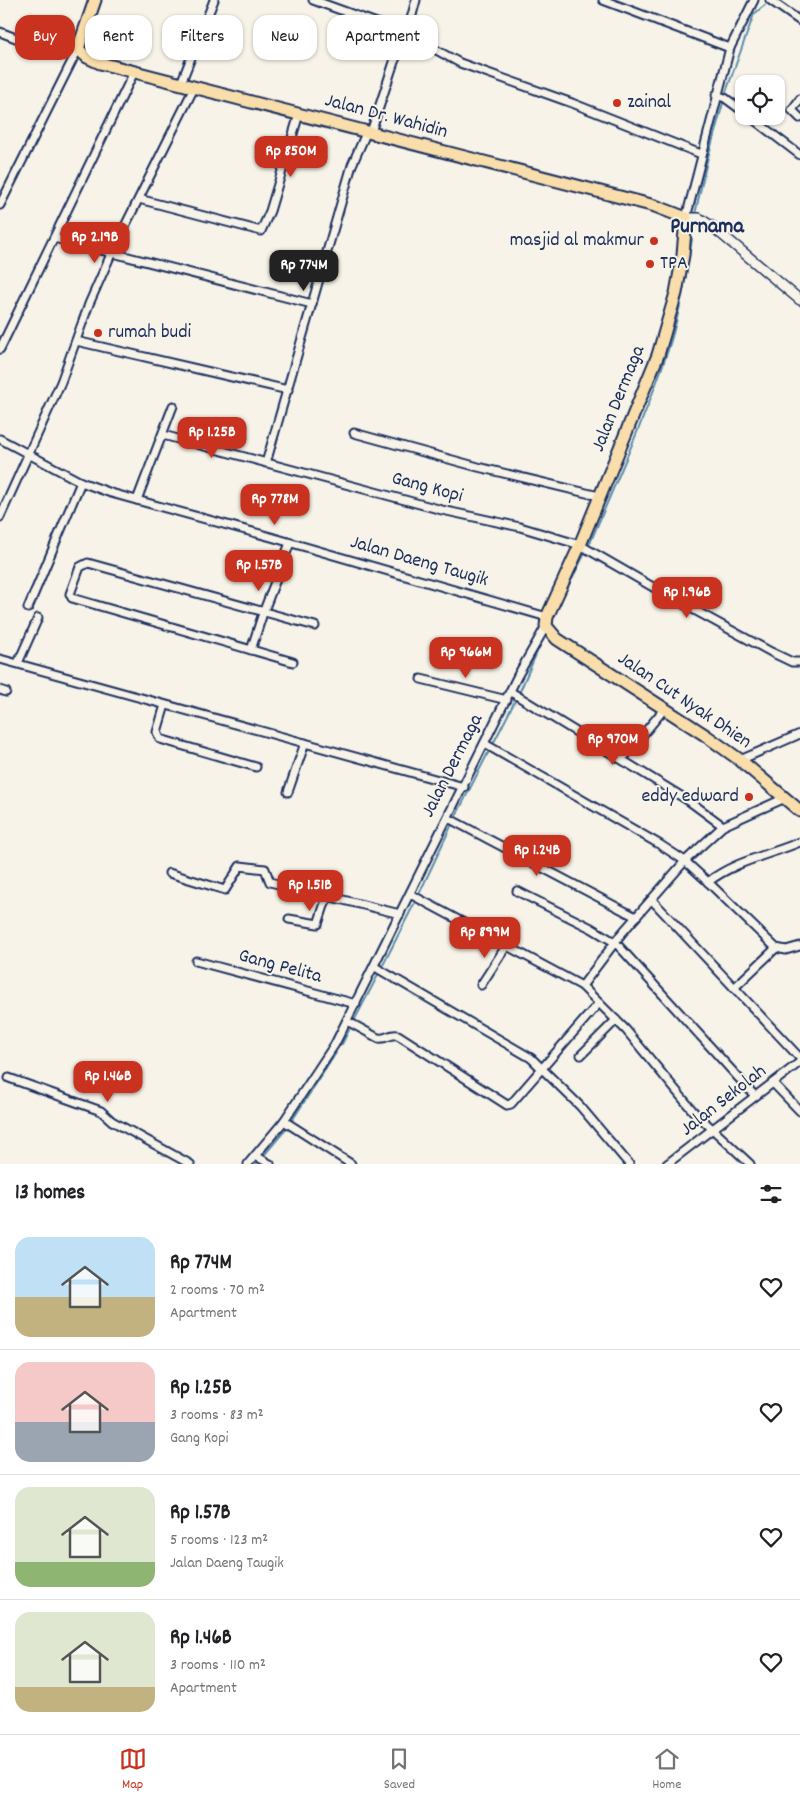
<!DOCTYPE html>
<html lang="en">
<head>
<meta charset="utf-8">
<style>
	body { margin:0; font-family:Dekko,sans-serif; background:#f2f2f2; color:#202124; height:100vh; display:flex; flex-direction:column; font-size:19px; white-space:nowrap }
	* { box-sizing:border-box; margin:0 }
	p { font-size:16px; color:#757577 }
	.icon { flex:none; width:28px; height:28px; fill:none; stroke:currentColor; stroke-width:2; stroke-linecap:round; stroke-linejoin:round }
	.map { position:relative; height:1164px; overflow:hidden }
	.details { display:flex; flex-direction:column; background:#fff; flex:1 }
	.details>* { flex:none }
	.top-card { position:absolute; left:15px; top:15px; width:500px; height:45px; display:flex; gap:10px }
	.controls { position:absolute; left:735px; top:75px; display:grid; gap:10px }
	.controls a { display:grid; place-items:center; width:50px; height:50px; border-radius:10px; background:#fff; box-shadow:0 1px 4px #0004; font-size:25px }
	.price { position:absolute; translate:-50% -42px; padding:0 11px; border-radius:10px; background:#c8321e; color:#fff; font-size:16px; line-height:32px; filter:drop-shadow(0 1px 2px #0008) }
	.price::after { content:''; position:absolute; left:50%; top:30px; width:15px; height:11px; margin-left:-8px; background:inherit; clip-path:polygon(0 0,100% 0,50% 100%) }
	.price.selected { background:#222; color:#fff }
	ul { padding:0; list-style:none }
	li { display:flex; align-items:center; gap:15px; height:125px; padding:0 15px }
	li+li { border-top:1px solid #e0e0e0 }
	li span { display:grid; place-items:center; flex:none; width:140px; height:100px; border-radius:15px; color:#555 }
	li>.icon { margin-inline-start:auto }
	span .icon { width:60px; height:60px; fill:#fffc; stroke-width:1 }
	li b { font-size:21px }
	h2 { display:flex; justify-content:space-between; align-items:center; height:60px; padding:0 15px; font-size:21px }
	.chip { padding:0 18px; border-radius:15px; background:#fff; box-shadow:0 1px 4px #0004; font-size:18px; line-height:45px }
	.chip.selected { background:#c8321e; color:#fff }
	.menu { display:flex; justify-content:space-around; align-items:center; height:70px; border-top:1px solid #e0e0e0; background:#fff; font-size:14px; color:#757577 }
	.menu a { display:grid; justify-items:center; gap:2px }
	.menu .selected { color:#c8321e }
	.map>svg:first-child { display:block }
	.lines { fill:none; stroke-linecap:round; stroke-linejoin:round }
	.stream { stroke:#588dab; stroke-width:2 }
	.minor-casing { stroke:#1b2f5e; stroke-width:11 }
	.tertiary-casing { stroke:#1b2f5e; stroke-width:12 }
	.primary-casing { stroke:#1b2f5e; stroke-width:15 }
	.minor { stroke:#f7f3e8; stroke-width:7 }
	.tertiary { stroke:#f7f3e8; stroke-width:9 }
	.primary { stroke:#f9deab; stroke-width:11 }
	.poi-dot { fill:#c8321e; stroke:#f7f3e8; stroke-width:2 }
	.labels { text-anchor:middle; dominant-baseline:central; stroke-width:4; stroke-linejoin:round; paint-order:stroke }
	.poi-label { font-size:20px; fill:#1b2f5e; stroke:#f7f3e8; text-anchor:start }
	.street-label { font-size:20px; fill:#1b2f5e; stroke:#f7f3e8 }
	.quarter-label { font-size:22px; font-weight:bold; fill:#1b2f5e; stroke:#f7f3e8 }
</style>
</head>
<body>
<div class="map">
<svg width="800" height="1164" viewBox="0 0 800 1164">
	<rect width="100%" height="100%" fill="#f7f3e8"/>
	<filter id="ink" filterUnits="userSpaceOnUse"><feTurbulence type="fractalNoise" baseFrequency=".02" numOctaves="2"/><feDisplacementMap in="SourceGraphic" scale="10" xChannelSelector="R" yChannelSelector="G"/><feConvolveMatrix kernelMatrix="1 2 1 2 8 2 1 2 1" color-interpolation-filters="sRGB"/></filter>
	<g filter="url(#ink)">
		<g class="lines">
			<g class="stream">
				<polyline points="726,92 754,14 765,5"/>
				<polyline points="695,214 707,161 723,103"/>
				<path d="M590,543C617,479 646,416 668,350C680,313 686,276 692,239"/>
				<polyline points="558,606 584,555"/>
				<polyline points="520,691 544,636"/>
				<polyline points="494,742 515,701"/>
				<polyline points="456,816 488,753"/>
				<polyline points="420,892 451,826"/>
				<polyline points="383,965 415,902"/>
				<polyline points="355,1019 378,975"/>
				<polyline points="342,1044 349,1030"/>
				<polyline points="293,1119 336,1053"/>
				<polyline points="265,1154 286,1129"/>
				<polyline points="256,1164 257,1163"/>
			</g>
			<g class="minor-casing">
				<g id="minor">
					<polyline points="313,0 407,34 460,63 572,103 701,154"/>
					<polyline points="603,0 730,48"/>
					<polyline points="770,0 800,21"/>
					<polyline points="0,32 21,40 78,49 0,205"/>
					<polyline points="181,83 214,0"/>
					<polyline points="716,95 725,98 744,112"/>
					<polyline points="800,99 792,110 800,118"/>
					<polyline points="749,116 800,155"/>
					<polyline points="371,132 394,62 407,34 416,0"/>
					<polyline points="139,199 261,231 270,211 299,114"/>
					<polyline points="686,218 730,48 754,0"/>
					<polyline points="54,238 312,304"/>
					<polyline points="76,341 288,390"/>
					<polyline points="0,349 134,72"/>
					<polyline points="354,433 478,467 599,496"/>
					<polyline points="163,435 442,510 520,527 580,545 665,594 771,652 792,662 800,662"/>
					<polyline points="0,439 81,482 111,493 271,537 547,617"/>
					<polyline points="266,463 352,165 367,131"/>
					<polyline points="137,500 173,406"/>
					<polyline points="0,517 61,382 89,304 112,252 194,88"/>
					<polyline points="28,608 81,482"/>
					<polyline points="251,650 263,613 290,543"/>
					<polyline points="0,659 464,787"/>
					<polyline points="293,662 72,598 70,594 80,567 88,563 315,626"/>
					<polyline points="18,663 38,618"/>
					<polyline points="421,679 507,700"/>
					<polyline points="0,690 6,692"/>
					<polyline points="511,692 689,801 723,826"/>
					<polyline points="165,705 157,732 160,739 256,767"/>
					<polyline points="485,744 659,844 685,861 708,882 776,948 786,950 800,946"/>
					<polyline points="626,755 665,708"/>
					<polyline points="740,760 800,734"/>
					<polyline points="288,792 305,743"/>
					<polyline points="448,818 636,917"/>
					<polyline points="169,873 225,890 240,866 265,869 270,882 400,914"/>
					<path d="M708,882C735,861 769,855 800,842"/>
					<polyline points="517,891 591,928 616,943 755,1096"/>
					<polyline points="410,894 582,986 626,1030 693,1111 750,1164"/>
					<polyline points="652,900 800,1058"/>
					<polyline points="289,919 318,924 327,897"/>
					<polyline points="196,961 356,1004"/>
					<polyline points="375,967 531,1058 580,1106 629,1164"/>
					<polyline points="481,985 507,945"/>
					<polyline points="582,986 622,933 685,861 723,826 785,798"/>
					<polyline points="734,988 776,948"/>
					<path d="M347,1021L378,1038C386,1040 390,1033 398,1035L507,1105L511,1104L599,1003"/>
					<polyline points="581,1055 616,1020"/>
					<polyline points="9,1078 101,1111 112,1121 190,1164"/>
					<polyline points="773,1083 800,1111"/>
					<polyline points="284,1121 351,1164"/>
					<polyline points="256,1156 270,1164"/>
					<polyline points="248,1164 284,1121 335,1044 518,675 546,626"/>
					<polyline points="667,1164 800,1062"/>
				</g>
			</g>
			<g class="tertiary-casing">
				<polyline id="tertiary" points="686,218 699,218 713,227 800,300"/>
			</g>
			<g class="primary-casing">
				<polyline id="primary" points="95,0 78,49 87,57 100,63 655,206 686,218 683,255 676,293 658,355 580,545 547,617 546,626 557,639 705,735 740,760 800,811"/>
			</g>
			<use href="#minor" class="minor"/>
			<use href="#tertiary" class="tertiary"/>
			<use href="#primary" class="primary"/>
		</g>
	</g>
	<g class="poi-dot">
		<circle cx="617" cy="103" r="5"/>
		<circle cx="654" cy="241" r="5"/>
		<circle cx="650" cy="264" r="5"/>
		<circle cx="98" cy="333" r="5"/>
		<circle cx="749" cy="797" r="5"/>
	</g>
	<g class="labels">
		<g class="poi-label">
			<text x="627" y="103">zainal</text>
			<text x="644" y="241" text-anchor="end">masjid al makmur</text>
			<text x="660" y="264">TPA</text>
			<text x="108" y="333">rumah budi</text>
			<text x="739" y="797" text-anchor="end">eddy edward</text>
		</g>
		<g class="street-label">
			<text transform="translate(386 117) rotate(15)">Jalan Dr. Wahidin</text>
			<text transform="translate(619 399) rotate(-68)">Jalan Dermaga</text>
			<text transform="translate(427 488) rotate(15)">Gang Kopi</text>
			<text transform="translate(419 562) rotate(16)">Jalan Daeng Taugik</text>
			<text transform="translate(684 701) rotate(34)">Jalan Cut Nyak Dhien</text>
			<text transform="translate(453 766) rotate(-63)">Jalan Dermaga</text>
			<text transform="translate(280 967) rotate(15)">Gang Pelita</text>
			<text transform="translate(724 1101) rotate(-38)">Jalan Sekolah</text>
		</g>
		<g class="quarter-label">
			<text x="707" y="227">Purnama</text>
		</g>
	</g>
</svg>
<div class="controls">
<a><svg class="icon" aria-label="locate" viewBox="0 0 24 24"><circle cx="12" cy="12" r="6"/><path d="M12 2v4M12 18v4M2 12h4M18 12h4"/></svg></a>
</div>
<b class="price" style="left:291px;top:178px">Rp 850M</b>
<b class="price" style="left:95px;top:264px">Rp 2.19B</b>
<b class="price selected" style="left:304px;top:292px">Rp 774M</b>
<b class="price" style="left:212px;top:459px">Rp 1.25B</b>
<b class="price" style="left:275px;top:526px">Rp 778M</b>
<b class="price" style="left:259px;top:592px">Rp 1.57B</b>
<b class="price" style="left:687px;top:619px">Rp 1.96B</b>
<b class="price" style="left:466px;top:679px">Rp 966M</b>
<b class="price" style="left:613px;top:766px">Rp 970M</b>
<b class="price" style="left:537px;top:877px">Rp 1.24B</b>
<b class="price" style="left:310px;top:912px">Rp 1.51B</b>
<b class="price" style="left:485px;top:959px">Rp 899M</b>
<b class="price" style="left:108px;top:1103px">Rp 1.46B</b>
<div class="top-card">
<a class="chip selected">Buy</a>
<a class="chip">Rent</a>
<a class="chip">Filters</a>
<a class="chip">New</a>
<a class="chip">Apartment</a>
</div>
</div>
<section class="details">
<h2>13 homes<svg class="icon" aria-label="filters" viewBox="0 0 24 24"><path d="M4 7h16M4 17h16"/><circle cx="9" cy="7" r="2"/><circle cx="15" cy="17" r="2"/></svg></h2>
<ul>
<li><span style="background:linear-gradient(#bfe0f5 60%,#c2b280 0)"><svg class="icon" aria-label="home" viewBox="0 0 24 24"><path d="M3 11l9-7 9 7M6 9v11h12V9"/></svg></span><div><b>Rp 774M</b><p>2 rooms · 70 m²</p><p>Apartment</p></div><svg class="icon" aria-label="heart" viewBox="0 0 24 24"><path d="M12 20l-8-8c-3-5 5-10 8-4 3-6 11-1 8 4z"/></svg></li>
<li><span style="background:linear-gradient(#f6c9c9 60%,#9aa5b1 0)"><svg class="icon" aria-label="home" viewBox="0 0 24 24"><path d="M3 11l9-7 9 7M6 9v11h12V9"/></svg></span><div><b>Rp 1.25B</b><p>3 rooms · 83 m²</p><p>Gang Kopi</p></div><svg class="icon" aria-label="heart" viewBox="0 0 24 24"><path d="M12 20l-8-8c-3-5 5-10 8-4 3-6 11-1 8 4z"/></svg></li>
<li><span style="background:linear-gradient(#dfe7d0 75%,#8fb573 0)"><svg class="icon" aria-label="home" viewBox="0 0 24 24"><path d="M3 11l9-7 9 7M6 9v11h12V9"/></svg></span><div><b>Rp 1.57B</b><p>5 rooms · 123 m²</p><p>Jalan Daeng Taugik</p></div><svg class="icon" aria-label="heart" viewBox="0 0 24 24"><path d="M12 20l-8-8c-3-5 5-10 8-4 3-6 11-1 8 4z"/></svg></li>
<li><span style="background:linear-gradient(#dfe7d0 75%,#c2b280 0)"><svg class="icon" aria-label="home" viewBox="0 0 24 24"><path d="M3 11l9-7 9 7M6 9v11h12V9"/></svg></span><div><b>Rp 1.46B</b><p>3 rooms · 110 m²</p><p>Apartment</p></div><svg class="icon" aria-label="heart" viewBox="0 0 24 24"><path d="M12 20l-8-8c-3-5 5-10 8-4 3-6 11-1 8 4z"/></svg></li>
</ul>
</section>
<nav class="menu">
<a class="selected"><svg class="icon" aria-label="map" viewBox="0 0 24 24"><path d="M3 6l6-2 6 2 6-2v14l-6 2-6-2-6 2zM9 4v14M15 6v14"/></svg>Map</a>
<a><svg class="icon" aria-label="saved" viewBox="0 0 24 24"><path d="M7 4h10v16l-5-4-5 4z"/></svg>Saved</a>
<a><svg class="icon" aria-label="home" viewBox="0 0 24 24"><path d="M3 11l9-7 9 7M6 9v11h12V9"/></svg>Home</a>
</nav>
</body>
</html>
